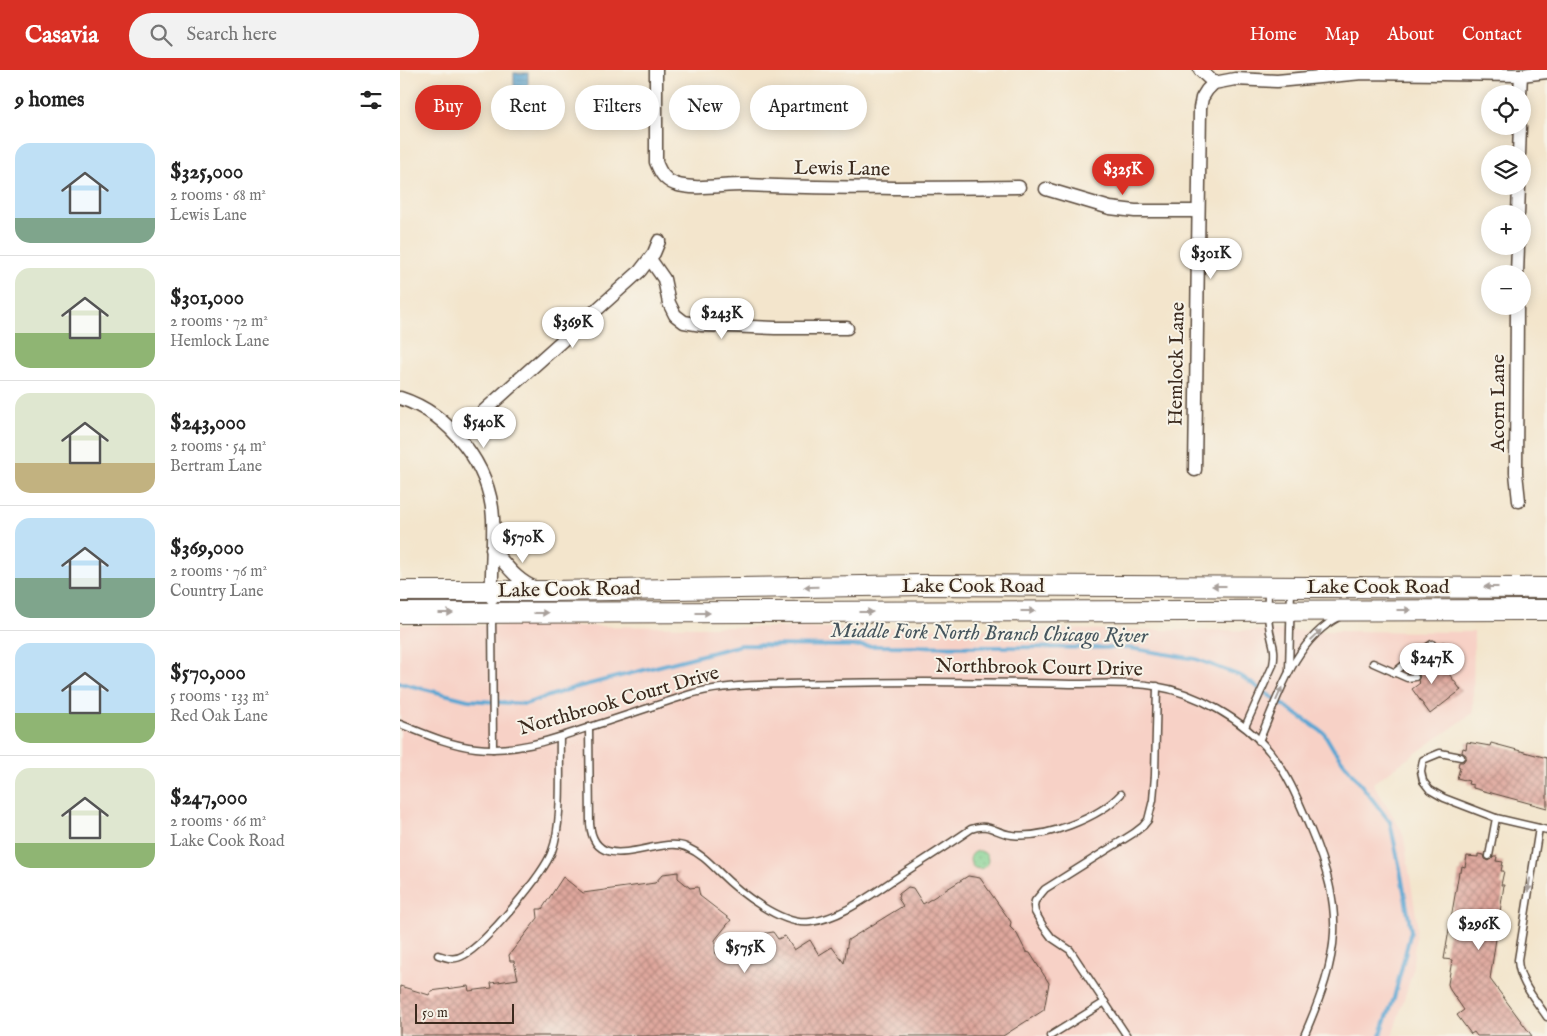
<!DOCTYPE html>
<html lang="en">
<head>
<meta charset="utf-8">
<style>
	body { margin:0; font-family:"IM FELL English",serif; background:#f2f2f2; color:#222; height:100vh; display:flex; flex-direction:column; font-size:19px; white-space:nowrap }
	* { box-sizing:border-box; margin:0 }
	p { font-size:16px; color:#767676 }
	.icon { flex:none; width:28px; height:28px; fill:none; stroke:currentColor; stroke-width:2; stroke-linecap:round; stroke-linejoin:round }
	.map { position:relative; flex:1; overflow:hidden }
	.details { display:flex; flex-direction:column; background:#fff; width:400px }
	.details>* { flex:none }
	.banner { position:absolute; left:15px; top:15px; width:475px; height:45px; display:flex; gap:10px }
	.tools { position:absolute; left:1081px; top:15px; display:grid; gap:10px }
	.tools a { display:grid; place-items:center; width:50px; height:50px; border-radius:50%; background:#fff; box-shadow:0 2px 12px #0003; font-size:25px }
	.scale { position:absolute; left:15px; bottom:12px; width:99px; box-sizing:border-box; padding-left:5px; border:2px solid #3b2a1e; border-top:0; font-size:14px; line-height:18px; white-space:nowrap; color:#3b2a1e; -webkit-text-stroke:4px #f7f3e8; paint-order:stroke }
	.price { position:absolute; translate:-50% -42px; padding:0 11px; border-radius:18px; background:#fff; color:#222; font-size:16px; line-height:32px; filter:drop-shadow(0 1px 2px #0008) }
	.price::after { content:''; position:absolute; left:50%; top:30px; width:15px; height:11px; margin-left:-8px; background:inherit; clip-path:polygon(0 0,100% 0,50% 100%) }
	.price.selected { background:#d93025; color:#fff }
	ul { padding:0; list-style:none }
	li { display:flex; align-items:center; gap:15px; height:125px; padding:0 15px }
	li+li { border-top:1px solid #e0e0e0 }
	li span { display:grid; place-items:center; flex:none; width:140px; height:100px; border-radius:15px; color:#555 }
	li>.icon { margin-inline-start:auto }
	span .icon { width:60px; height:60px; fill:#fffc; stroke-width:1 }
	li b { font-size:21px }
	h2 { display:flex; justify-content:space-between; align-items:center; height:60px; padding:0 15px; font-size:21px }
	.tag { padding:0 18px; border-radius:22px; background:#fff; box-shadow:0 2px 12px #0003; font-size:18px; line-height:45px }
	.tag.selected { background:#d93025; color:#fff }
	header { display:flex; align-items:center; gap:30px; box-sizing:border-box; height:70px; padding:0 25px; background:#d93025; color:#fff }
	header strong { font-size:24px }
	nav { display:flex; gap:28px; margin-inline-start:auto; font-size:18px }
	.search { width:350px; height:45px; background:#f2f2f2; display:flex; align-items:center; gap:12px; box-sizing:border-box; padding:0 18px; border-radius:28px; color:#767676; font-size:19px }
	main { display:flex; flex:1; min-height:0 }
	.map>svg:first-child { display:block }
	.built { fill:#f7d1c6 }
	.grass { fill:url(#grass-dots); stroke:#5e7d57 }
	.water { fill:url(#water-rules); stroke:#4b6878 }
	.lines { fill:none; stroke-linecap:round; stroke-linejoin:round }
	.stream { stroke:#5ba5d2; stroke-width:4 }
	.building { fill:url(#building-cross-hatch) }
	.service-casing { stroke:#574638; stroke-width:9 }
	.minor-casing { stroke:#574638; stroke-width:15 }
	.primary-casing { stroke:#574638; stroke-width:22 }
	.service { stroke:#fff; stroke-width:6 }
	.minor { stroke:#fff; stroke-width:12 }
	.primary { stroke:#fff; stroke-width:20 }
	.oneway { fill:#a79f9a }
	.labels { text-anchor:middle; dominant-baseline:central; stroke-width:4; stroke-linejoin:round; paint-order:stroke }
	.street-label { font-size:20px; fill:#3b2a1e; stroke:#f7f3e8 }
	.water-label { font-size:21px; font-style:italic; fill:#46555d; stroke:#f7f3e8 }
</style>
</head>
<body>
<header>
<strong>Casavia</strong>
<div class="search"><svg class="icon" aria-label="search" viewBox="0 0 24 24"><circle cx="10" cy="10" r="6"/><path d="M15 15l6 6"/></svg>Search here</div>
<nav><a>Home</a><a>Map</a><a>About</a><a>Contact</a></nav>
</header>
<main>
<section class="details">
<h2>9 homes<svg class="icon" aria-label="filters" viewBox="0 0 24 24"><path d="M4 7h16M4 17h16"/><circle cx="9" cy="7" r="2"/><circle cx="15" cy="17" r="2"/></svg></h2>
<ul>
<li><span style="background:linear-gradient(#bfe0f5 75%,#7fa58c 0)"><svg class="icon" aria-label="home" viewBox="0 0 24 24"><path d="M3 11l9-7 9 7M6 9v11h12V9"/></svg></span><div><b>$325,000</b><p>2 rooms · 68 m²</p><p>Lewis Lane</p></div></li>
<li><span style="background:linear-gradient(#dfe7d0 65%,#8fb573 0)"><svg class="icon" aria-label="home" viewBox="0 0 24 24"><path d="M3 11l9-7 9 7M6 9v11h12V9"/></svg></span><div><b>$301,000</b><p>2 rooms · 72 m²</p><p>Hemlock Lane</p></div></li>
<li><span style="background:linear-gradient(#dfe7d0 70%,#c2b280 0)"><svg class="icon" aria-label="home" viewBox="0 0 24 24"><path d="M3 11l9-7 9 7M6 9v11h12V9"/></svg></span><div><b>$243,000</b><p>2 rooms · 54 m²</p><p>Bertram Lane</p></div></li>
<li><span style="background:linear-gradient(#bfe0f5 60%,#7fa58c 0)"><svg class="icon" aria-label="home" viewBox="0 0 24 24"><path d="M3 11l9-7 9 7M6 9v11h12V9"/></svg></span><div><b>$369,000</b><p>2 rooms · 76 m²</p><p>Country Lane</p></div></li>
<li><span style="background:linear-gradient(#bfe0f5 70%,#8fb573 0)"><svg class="icon" aria-label="home" viewBox="0 0 24 24"><path d="M3 11l9-7 9 7M6 9v11h12V9"/></svg></span><div><b>$570,000</b><p>5 rooms · 133 m²</p><p>Red Oak Lane</p></div></li>
<li><span style="background:linear-gradient(#dfe7d0 75%,#8fb573 0)"><svg class="icon" aria-label="home" viewBox="0 0 24 24"><path d="M3 11l9-7 9 7M6 9v11h12V9"/></svg></span><div><b>$247,000</b><p>2 rooms · 66 m²</p><p>Lake Cook Road</p></div></li>
</ul>
</section>
<div class="map">
<svg width="1147" height="966" viewBox="0 0 1147 966">
	<defs>
		<pattern id="grass-dots" width="8" height="8" patternUnits="userSpaceOnUse" patternTransform="scale(1.25)"><rect width="8" height="8" fill="#81d090"/><path d="M2 2h.1M6 6h.1" fill="none" stroke="#6ba975" stroke-width="1.8" stroke-linecap="round"/></pattern>
		<pattern id="water-rules" width="6" height="5" patternUnits="userSpaceOnUse" patternTransform="scale(1.25)"><rect width="6" height="5" fill="#5ba5d2"/><path d="M0 2.5h6" fill="none" stroke="#4c87aa"/></pattern>
		<pattern id="building-cross-hatch" width="8" height="8" patternUnits="userSpaceOnUse" patternTransform="scale(1.25)"><rect width="8" height="8" fill="#dfa79d"/><path d="M0 0l8 8M0 8l8-8" fill="none" stroke="#b6887f"/></pattern>
	</defs>
	<rect width="100%" height="100%" fill="#f7f3e8"/>
	<filter id="ink" filterUnits="userSpaceOnUse"><feTurbulence type="fractalNoise" baseFrequency=".02" numOctaves="2"/><feDisplacementMap in="SourceGraphic" scale="10" xChannelSelector="R" yChannelSelector="G"/><feConvolveMatrix kernelMatrix="1 2 1 2 8 2 1 2 1" color-interpolation-filters="sRGB"/></filter>
	<filter id="wash" filterUnits="userSpaceOnUse"><feTurbulence type="fractalNoise" baseFrequency=".0096" numOctaves="4" result="noise"/><feDisplacementMap in="SourceGraphic" scale="20" xChannelSelector="R" yChannelSelector="G"/><feGaussianBlur stdDeviation="1.12" result="paint"/><feColorMatrix in="noise" values="0 0 0 0 0 0 0 0 0 0 0 0 0 0 0 0 0 1.4 0 .05"/><feComposite in="paint" operator="in"/></filter>
	<g filter="url(#wash)">
		<rect width="100%" height="100%" fill="#f3e5cc"/>
		<polygon class="built" points="0,555 1074,562 1073,643 973,713 1001,759 1004,768 1017,852 1012,904 992,966 0,966"/>
		<circle class="grass" cx="579" cy="790" r="9"/>
		<rect class="water" x="114" y="3" width="14" height="28"/>
		<g class="lines">
			<polyline class="stream" points="0,613 68,630 125,634 170,619 341,575 729,578 796,589 841,606 924,663 934,680 990,752 1000,799 1011,861 994,928 980,966"/>
		</g>
		<g id="blocks">
			<g class="building">
				<polygon points="1014,582 1015,585 1020,588 1020,593 1024,595 1027,600 1032,600 1034,603 1043,596 1061,620 1030,644 1012,619 1020,613 1018,611 1020,606 1016,602 1011,602 1008,598 1010,595 1009,591 1005,589"/>
				<polygon points="1067,672 1090,676 1091,673 1147,688 1147,738 1073,718 1073,715 1068,714 1069,711 1057,708 1060,698 1058,697 1059,692 1063,692 1066,688 1066,685 1062,682 1063,678 1066,679"/>
				<polygon points="1078,784 1084,785 1085,789 1089,791 1094,787 1097,787 1096,791 1103,792 1101,801 1104,801 1101,815 1104,815 1090,909 1132,966 1077,966 1074,962 1071,964 1057,945 1064,940 1050,920 1048,914 1052,890 1044,889 1059,802 1061,802 1062,796 1065,797 1067,786 1078,787"/>
				<polygon points="278,802 278,808 290,818 298,817 300,826 331,850 315,870 316,884 327,883 327,887 352,883 351,878 362,876 361,864 373,862 378,869 385,866 394,880 410,870 419,885 432,877 444,893 448,870 503,836 498,828 499,824 508,817 513,818 523,834 568,806 580,808 611,852 610,857 617,864 626,882 630,883 649,913 644,940 603,966 0,966 0,916 29,925 31,921 68,916 69,921 92,918 91,913 118,909 114,891 110,891 109,885 138,848 137,839 142,839 163,807 183,823 255,813 263,804"/>
			</g>
		</g>
	</g>
	<g filter="url(#ink)">
		<use href="#blocks" fill-opacity="0" stroke="#574638" stroke-width="1"/>
		<g class="lines">
			<g class="service-casing">
				<g id="service">
					<polyline points="92,545 93,679"/>
					<polyline points="1019,583 1032,574"/>
					<polyline points="1024,590 1043,576"/>
					<polyline points="973,593 1007,608 1015,607"/>
					<polyline points="1029,596 1053,578"/>
					<polyline points="889,601 891,519"/>
					<polyline points="994,603 1005,594"/>
					<path d="M0,654C25,664 49,675 76,678C120,683 159,667 199,654C231,644 262,633 294,623C325,615 356,615 388,614C433,613 478,612 524,612C574,612 623,613 673,614C700,614 728,612 754,616C795,622 844,650 870,682C888,704 899,732 910,758C946,843 940,883 904,966"/>
					<path d="M189,657L190,754C195,809 257,765 286,777C300,783 309,792 319,802C339,822 382,856 410,852C443,848 474,822 501,805C524,790 548,775 571,759C589,752 595,763 612,765C645,769 699,748 721,724"/>
					<path d="M845,657L873,595C877,576 870,571 869,555C867,543 868,530 868,518"/>
					<path d="M859,671C878,628 894,570 939,547"/>
					<polyline points="1061,687 1040,683 1023,690 1021,701 1023,711 1030,720 1044,728 1096,748 1139,758"/>
					<path d="M1147,760L1139,758L1118,890C1119,912 1135,929 1147,947"/>
					<polyline points="1089,786 1096,748"/>
					<path d="M38,885C48,888 54,891 64,885C85,874 144,804 152,781C163,752 159,700 160,667"/>
					<polyline points="650,966 705,932"/>
					<polyline points="727,966 670,880 652,868 643,856 635,842 634,836 635,831 645,819 734,763 743,756 748,750 753,730 755,705 757,616"/>
				</g>
			</g>
			<g class="minor-casing">
				<g id="minor">
					<path d="M256,0V92C260,102 264,110 275,114C297,121 324,114 347,115C438,119 528,118 619,117"/>
					<polyline points="800,0 814,13"/>
					<polyline points="1120,24 1121,5"/>
					<polyline points="1119,84 1120,56"/>
					<polyline points="646,119 710,138 735,141 798,141"/>
					<polyline points="1118,144 1119,116"/>
					<polyline points="250,189 264,209 269,233 275,245 284,252 302,255 375,258 447,258"/>
					<polyline points="1117,204 1118,176"/>
					<polyline points="1117,236 1116,403 1119,431"/>
					<path d="M0,328C50,344 90,395 93,448C94,474 91,502 92,528"/>
					<polyline points="57,365 240,201 254,183 259,171"/>
					<polyline points="795,400 800,38 802,28 807,20 814,13 835,9 877,11 962,3 1121,5 1147,2"/>
					<path d="M92,479C106,494 116,511 136,518"/>
				</g>
			</g>
			<g class="primary-casing">
				<g id="primary">
					<polyline points="0,521 150,521 523,515 1147,518"/>
					<polyline points="0,543 1147,540"/>
				</g>
			</g>
			<use href="#service" class="service"/>
			<use href="#minor" class="minor"/>
			<use href="#primary" class="primary"/>
		</g>
		<defs><path id="oneway-solid" d="M-6-.8H1V-3.2L6.5 0L1 3.2V.8H-6Z" transform="scale(1.25)"/></defs>
		<g class="oneway">
			<use href="#oneway-solid" transform="translate(819 516) rotate(-180)"/>
			<use href="#oneway-solid" transform="translate(411 517) rotate(179)"/>
			<use href="#oneway-solid" transform="translate(1091 517) rotate(-180)"/>
			<use href="#oneway-solid" transform="translate(1004 540)"/>
			<use href="#oneway-solid" transform="translate(628 541)"/>
			<use href="#oneway-solid" transform="translate(466 542)"/>
			<use href="#oneway-solid" transform="translate(46 543)"/>
			<use href="#oneway-solid" transform="translate(141 543)"/>
			<use href="#oneway-solid" transform="translate(303 543)"/>
			<use href="#oneway-solid" transform="translate(916 565) rotate(-44)"/>
			<use href="#oneway-solid" transform="translate(879 624) rotate(-66)"/>
			<use href="#oneway-solid" transform="translate(1129 815) rotate(99)"/>
		</g>
	</g>
	<g class="labels">
		<g class="street-label">
			<text transform="translate(442 99) rotate(1)">Lewis Lane</text>
			<text transform="translate(777 294) rotate(-89)">Hemlock Lane</text>
			<text transform="translate(1098 333) rotate(-90)">Acorn Lane</text>
			<text x="573" y="516">Lake Cook Road</text>
			<text x="978" y="517">Lake Cook Road</text>
			<text transform="translate(169 520) rotate(-1)">Lake Cook Road</text>
			<text transform="translate(639 598) rotate(1)">Northbrook Court Drive</text>
			<text transform="translate(219 631) rotate(-16)">Northbrook Court Drive</text>
		</g>
		<g class="water-label">
			<text transform="translate(589 564) rotate(1)">Middle Fork North Branch Chicago River</text>
		</g>
	</g>
</svg>
<div class="tools">
<a><svg class="icon" aria-label="locate" viewBox="0 0 24 24"><circle cx="12" cy="12" r="6"/><path d="M12 2v4M12 18v4M2 12h4M18 12h4"/></svg></a>
<a><svg class="icon" aria-label="layers" viewBox="0 0 24 24"><path d="M12 4l9 5-9 5-9-5zM3 14l9 5 9-5"/></svg></a>
<a>+</a>
<a>−</a>
</div>
<div class="scale">50 m</div>
<b class="price selected" style="left:723px;top:126px">$325K</b>
<b class="price" style="left:811px;top:210px">$301K</b>
<b class="price" style="left:322px;top:270px">$243K</b>
<b class="price" style="left:173px;top:279px">$369K</b>
<b class="price" style="left:84px;top:379px">$540K</b>
<b class="price" style="left:123px;top:494px">$570K</b>
<b class="price" style="left:1032px;top:615px">$247K</b>
<b class="price" style="left:1079px;top:881px">$296K</b>
<b class="price" style="left:345px;top:904px">$575K</b>
<div class="banner">
<a class="tag selected">Buy</a>
<a class="tag">Rent</a>
<a class="tag">Filters</a>
<a class="tag">New</a>
<a class="tag">Apartment</a>
</div>
</div>
</main>
</body>
</html>
